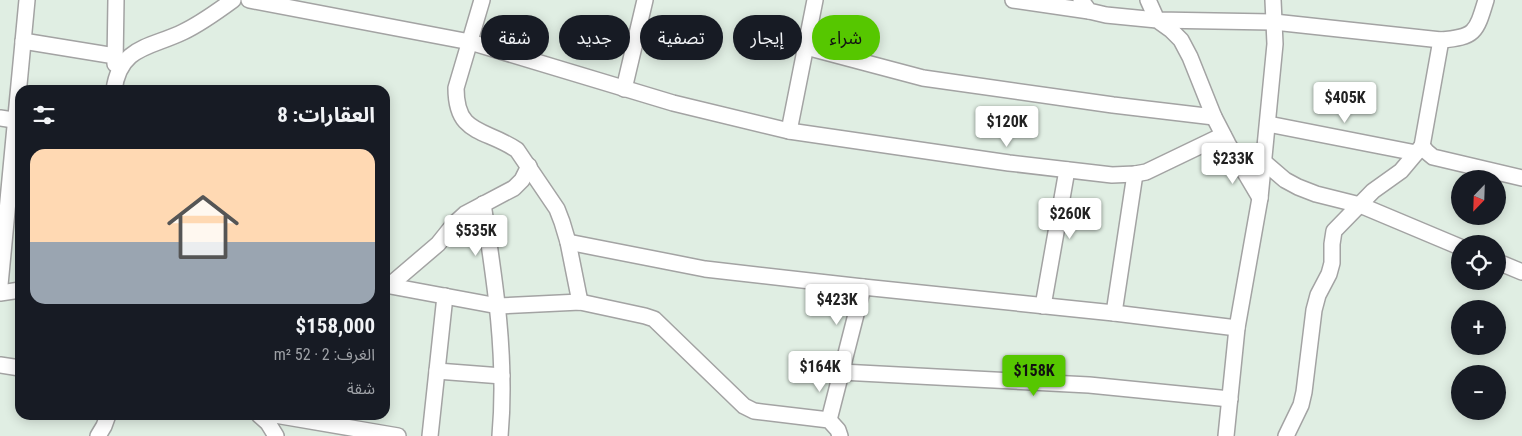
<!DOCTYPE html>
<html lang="ar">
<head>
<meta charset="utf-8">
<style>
	body { margin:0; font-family:"Roboto Condensed","Noto Sans Arabic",sans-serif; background:#20242c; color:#f1f3f6; direction:rtl; height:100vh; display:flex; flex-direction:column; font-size:19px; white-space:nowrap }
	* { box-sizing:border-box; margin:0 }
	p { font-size:16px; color:#9ea1a6 }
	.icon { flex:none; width:28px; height:28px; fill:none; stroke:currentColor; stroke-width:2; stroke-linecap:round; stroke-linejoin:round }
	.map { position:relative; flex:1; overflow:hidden; direction:ltr }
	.side { position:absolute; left:15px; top:85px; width:375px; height:335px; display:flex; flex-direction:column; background:#171b24; border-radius:15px; box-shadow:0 2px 12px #0003; direction:rtl }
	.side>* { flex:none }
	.guide { position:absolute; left:405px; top:15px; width:475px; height:45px; direction:rtl; display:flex; gap:10px }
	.needle { width:32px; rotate:203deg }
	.buttons { position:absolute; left:1451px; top:170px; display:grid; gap:10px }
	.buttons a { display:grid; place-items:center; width:55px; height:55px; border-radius:50%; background:#171b24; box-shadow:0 2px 12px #0003; font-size:25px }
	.price { position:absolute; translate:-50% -42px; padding:0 11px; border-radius:5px; background:#fff; color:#222; font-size:16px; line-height:32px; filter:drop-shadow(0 1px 2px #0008) }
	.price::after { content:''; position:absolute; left:50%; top:30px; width:15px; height:11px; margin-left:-8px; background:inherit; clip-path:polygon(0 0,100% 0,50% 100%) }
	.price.active { background:#56c700; color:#111 }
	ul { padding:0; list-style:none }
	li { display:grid; align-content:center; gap:10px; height:265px; padding:0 15px }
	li+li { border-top:1px solid #363941 }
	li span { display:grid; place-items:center; height:155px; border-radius:15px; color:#555 }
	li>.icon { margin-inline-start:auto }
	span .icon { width:90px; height:90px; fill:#fffc; stroke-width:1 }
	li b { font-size:21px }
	h2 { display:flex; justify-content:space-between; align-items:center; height:60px; padding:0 15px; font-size:21px }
	.tag { padding:0 18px; border-radius:22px; background:#171b24; box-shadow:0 2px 12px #0003; font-size:18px; line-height:45px }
	.tag.active { background:#56c700; color:#111 }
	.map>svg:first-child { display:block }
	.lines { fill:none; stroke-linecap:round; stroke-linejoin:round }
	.minor-casing { stroke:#a3a3a3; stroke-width:18 }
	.minor { stroke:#fff; stroke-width:15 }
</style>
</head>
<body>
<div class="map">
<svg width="1522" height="436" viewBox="0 0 1522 436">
	<rect width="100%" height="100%" fill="#e0eee3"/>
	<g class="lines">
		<g class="minor-casing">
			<g id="minor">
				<polyline points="249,0 470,42 673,103 789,131 1009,163 1112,175 1135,174 1146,172 1223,135"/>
				<path d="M482,0L456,88C456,136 485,128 517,150L557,209L562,222L568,242L580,302"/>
				<polyline points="1013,0 1089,11"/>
				<polyline points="1081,0 1089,11 1106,15 1157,20 1171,30 1181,40 1190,57 1214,117 1228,144 1260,198 1275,44 1273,0"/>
				<path d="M1148,0L1157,20L1274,22L1441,40C1475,37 1476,33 1486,0"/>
				<polyline points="23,41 115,56"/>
				<polyline points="806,47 923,78 1113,105 1214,117"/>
				<polyline points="115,64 116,0"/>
				<polyline points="624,89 645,0"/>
				<path d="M114,90C120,46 150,48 183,32C200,24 218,11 233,0"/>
				<polyline points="0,118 20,121"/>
				<polyline points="1268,124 1416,153"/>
				<polyline points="789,131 815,0"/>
				<polyline points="1422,146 1427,152 1433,157 1522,178"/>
				<polyline points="1264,162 1285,180 1298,187 1316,194 1360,205 1460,247"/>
				<path d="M483,204C495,281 507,358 500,436"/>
				<polyline points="568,242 705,269 863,287 1114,313 1237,328"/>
				<polyline points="1498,262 1522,272"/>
				<polyline points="0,285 27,0"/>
				<polyline points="385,285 498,306 580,302 645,316 654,319 744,406 754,411 829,420 838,430 840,436"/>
				<polyline points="390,285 438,244 454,224 465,214 514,188 522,180 529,166"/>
				<polyline points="0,293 20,290"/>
				<polyline points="1043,306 1067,170"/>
				<polyline points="1114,313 1135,174"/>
				<polyline points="0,365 20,368"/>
				<polyline points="437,371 502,376"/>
				<polyline points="841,372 1089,385 1230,399"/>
				<polyline points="259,415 268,423 276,436"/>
				<polyline points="275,415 398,436"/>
				<polyline points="829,420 863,287"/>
				<polyline points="98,436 104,426 108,415"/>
				<polyline points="430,436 445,296"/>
				<polyline points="1226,436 1237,328 1260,198"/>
				<polyline points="1286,436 1301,405 1304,392 1314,310 1318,295 1329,274 1332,263 1332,244 1334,231 1373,191 1401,171 1422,146 1441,40"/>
			</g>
		</g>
		<use href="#minor" class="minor"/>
	</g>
</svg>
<div class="buttons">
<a><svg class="needle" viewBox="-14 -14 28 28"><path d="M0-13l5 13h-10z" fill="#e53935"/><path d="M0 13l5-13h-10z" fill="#9ea1a6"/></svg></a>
<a><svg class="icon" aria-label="locate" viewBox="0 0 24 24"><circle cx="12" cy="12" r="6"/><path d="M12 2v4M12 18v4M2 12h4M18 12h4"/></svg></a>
<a>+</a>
<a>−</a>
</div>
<b class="price" style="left:1345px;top:124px">$405K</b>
<b class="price" style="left:1007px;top:148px">$120K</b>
<b class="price" style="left:1233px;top:185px">$233K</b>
<b class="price" style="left:1070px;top:240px">$260K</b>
<b class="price" style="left:476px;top:257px">$535K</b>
<b class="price" style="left:837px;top:326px">$423K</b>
<b class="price" style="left:820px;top:393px">$164K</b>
<b class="price active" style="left:1034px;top:397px">$158K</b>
<div class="guide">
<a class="tag active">شراء</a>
<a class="tag">إيجار</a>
<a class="tag">تصفية</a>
<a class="tag">جديد</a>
<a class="tag">شقة</a>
</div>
<section class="side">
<h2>العقارات: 8<svg class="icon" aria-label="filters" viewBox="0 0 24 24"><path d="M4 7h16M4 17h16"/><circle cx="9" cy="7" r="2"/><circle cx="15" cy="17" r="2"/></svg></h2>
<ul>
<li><span style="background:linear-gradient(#ffd9b3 60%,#9aa5b1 0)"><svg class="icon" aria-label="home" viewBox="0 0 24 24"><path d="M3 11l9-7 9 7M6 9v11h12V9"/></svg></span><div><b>$158,000</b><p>الغرف: 2 · 52 m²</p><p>شقة</p></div></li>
</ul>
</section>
</div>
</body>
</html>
